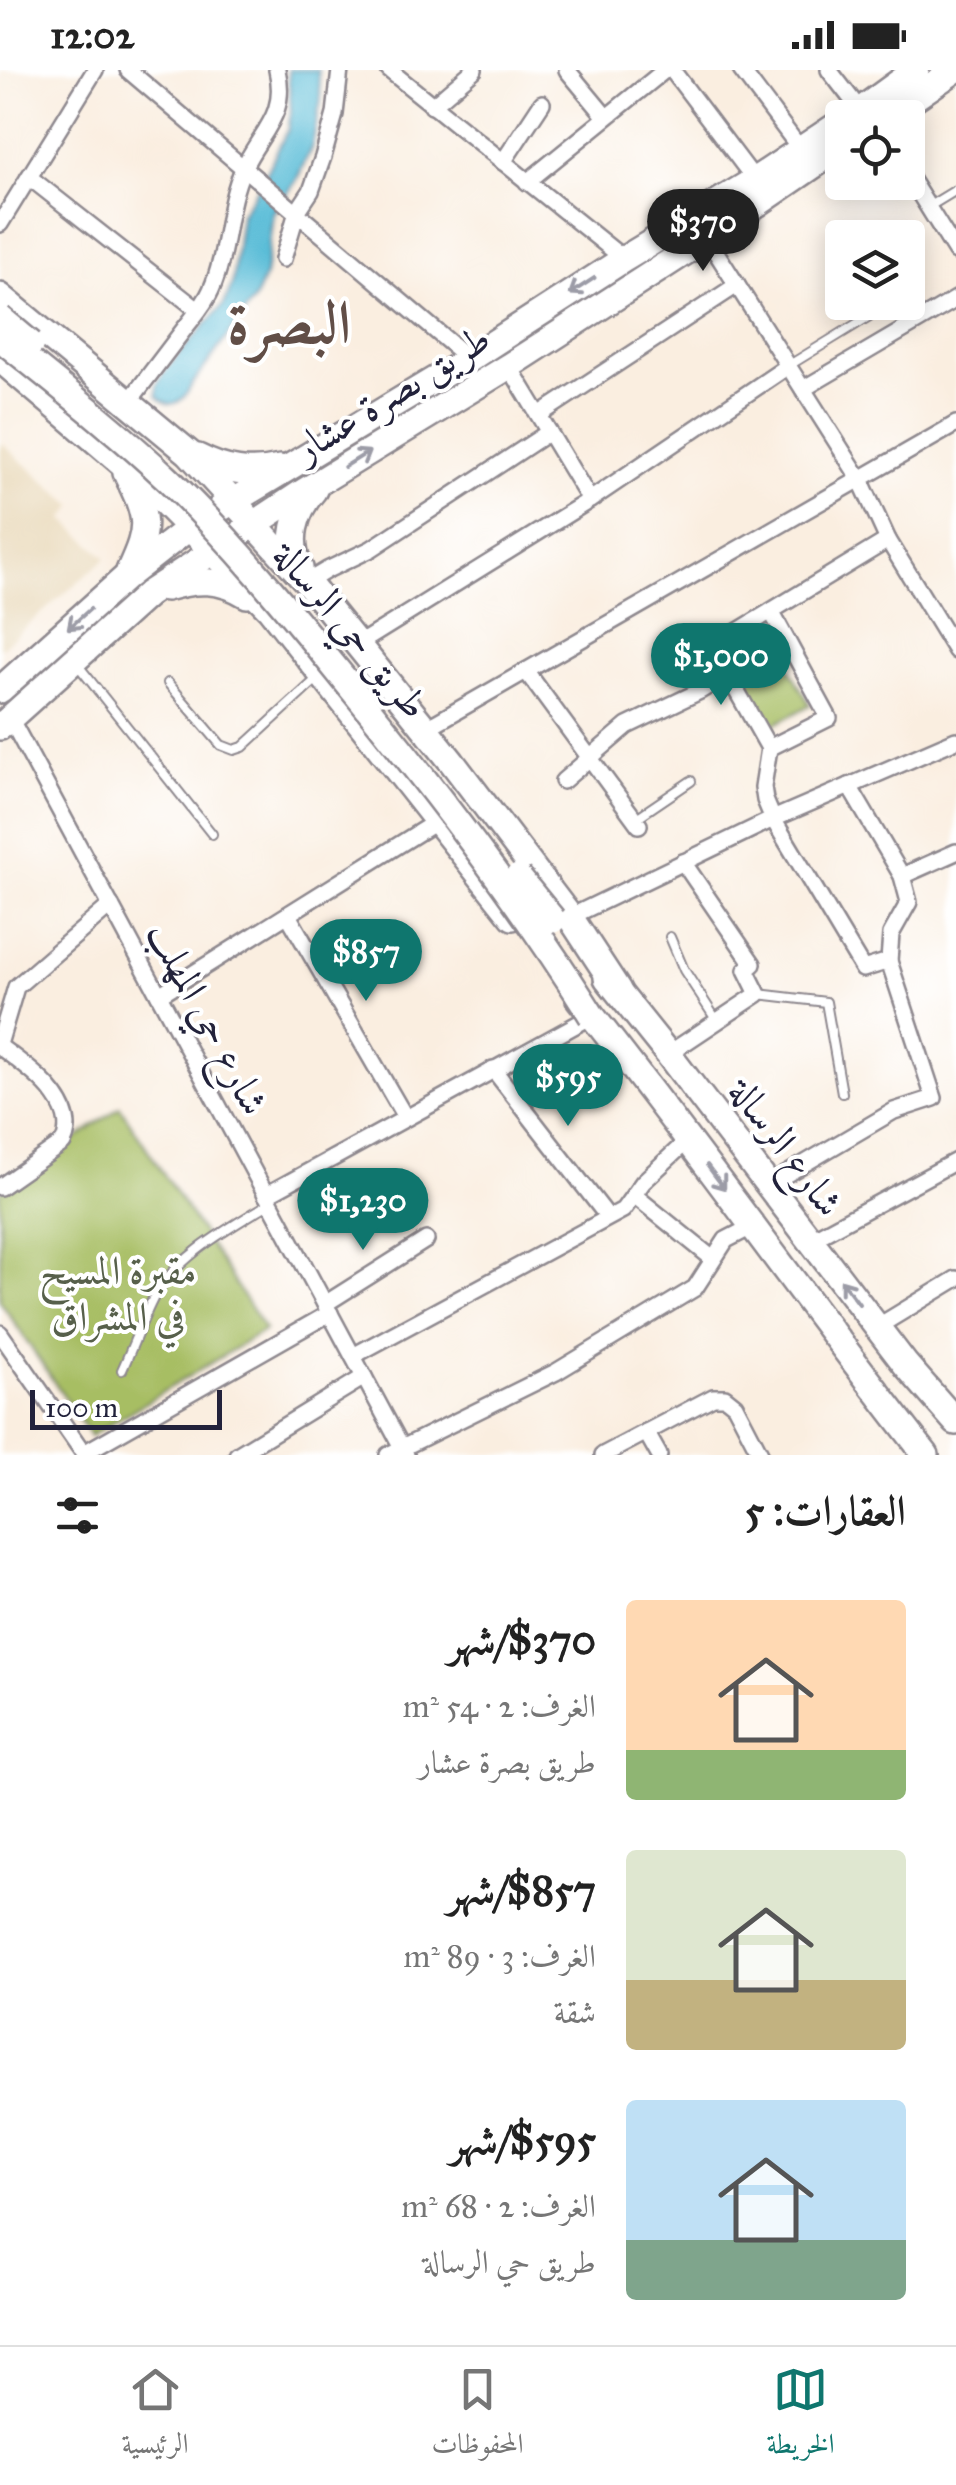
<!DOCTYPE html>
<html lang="ar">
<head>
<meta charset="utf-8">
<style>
	body { margin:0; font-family:"IM FELL Great Primer",Amiri,serif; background:#f2f2f2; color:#222; direction:rtl; height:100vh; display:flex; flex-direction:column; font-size:38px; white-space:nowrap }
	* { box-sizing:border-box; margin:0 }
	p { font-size:32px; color:#767676 }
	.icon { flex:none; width:55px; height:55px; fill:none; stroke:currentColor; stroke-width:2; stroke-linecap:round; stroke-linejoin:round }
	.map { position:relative; height:1385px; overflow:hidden; direction:ltr }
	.drawer { display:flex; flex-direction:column; background:#fff; flex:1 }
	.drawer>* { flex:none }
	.fabs { position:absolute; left:825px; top:30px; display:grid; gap:20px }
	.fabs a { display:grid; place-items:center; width:100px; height:100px; border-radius:10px; background:#fff; box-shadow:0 5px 25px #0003; font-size:50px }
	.scale { position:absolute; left:30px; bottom:25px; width:192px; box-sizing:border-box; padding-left:10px; border:5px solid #22223b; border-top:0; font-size:28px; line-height:35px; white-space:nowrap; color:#22223b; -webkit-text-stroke:8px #fff; paint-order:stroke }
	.price { position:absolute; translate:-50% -85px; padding:0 22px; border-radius:35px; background:#0f766e; color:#fff; font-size:32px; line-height:65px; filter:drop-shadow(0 2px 5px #0008) }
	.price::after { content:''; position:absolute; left:50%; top:60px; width:30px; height:22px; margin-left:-15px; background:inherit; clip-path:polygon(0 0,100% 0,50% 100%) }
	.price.on { background:#222; color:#fff }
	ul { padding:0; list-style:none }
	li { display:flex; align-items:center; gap:30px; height:250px; padding:0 50px }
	li span { display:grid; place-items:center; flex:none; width:280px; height:200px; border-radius:10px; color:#555 }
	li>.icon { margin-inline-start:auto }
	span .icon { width:120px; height:120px; fill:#fffc; stroke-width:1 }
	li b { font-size:42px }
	h2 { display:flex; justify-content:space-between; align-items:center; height:120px; padding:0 50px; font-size:42px }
	.status { display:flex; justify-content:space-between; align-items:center; height:70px; padding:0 50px; background:#fff; direction:ltr }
	.status svg { height:28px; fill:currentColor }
	.dock { display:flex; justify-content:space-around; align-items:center; height:140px; border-top:2px solid #e0e0e0; background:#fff; font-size:28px; color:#767676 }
	.dock a { display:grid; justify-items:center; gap:5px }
	.dock .on { color:#0f766e }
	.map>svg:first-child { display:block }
	.built { fill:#e9d9ba }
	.green { fill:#a7be64; stroke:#647050; stroke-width:2.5 }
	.water { fill:#58bcd7; stroke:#3d6f89; stroke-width:2.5 }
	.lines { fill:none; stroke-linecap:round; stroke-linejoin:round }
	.lane-casing { stroke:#8e888e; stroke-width:12 }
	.street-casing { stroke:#8e888e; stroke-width:20 }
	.primary-casing { stroke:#8e888e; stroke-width:30 }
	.lane { stroke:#fff; stroke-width:8 }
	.street { stroke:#fff; stroke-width:15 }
	.primary { stroke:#fff; stroke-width:25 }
	.primary-bridge-casing { stroke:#8e888e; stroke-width:30; stroke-linecap:butt }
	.primary-bridge { stroke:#fff; stroke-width:25 }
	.oneway { stroke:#9c9ca7 }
	.labels { text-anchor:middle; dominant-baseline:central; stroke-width:8; stroke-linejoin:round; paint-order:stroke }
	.street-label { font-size:40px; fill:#22223b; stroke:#fff }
	.park-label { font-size:40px; fill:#57604b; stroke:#fff }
	.town-label { font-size:60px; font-weight:bold; fill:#614e47; stroke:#fff }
</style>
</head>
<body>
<div class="status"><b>12:02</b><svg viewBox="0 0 49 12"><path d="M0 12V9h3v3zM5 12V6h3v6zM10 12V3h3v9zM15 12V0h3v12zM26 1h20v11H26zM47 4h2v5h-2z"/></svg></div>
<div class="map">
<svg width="956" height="1385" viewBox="0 0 956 1385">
	<rect width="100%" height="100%" fill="#fff"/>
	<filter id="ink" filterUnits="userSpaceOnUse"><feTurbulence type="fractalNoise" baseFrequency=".01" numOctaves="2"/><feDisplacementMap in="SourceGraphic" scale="20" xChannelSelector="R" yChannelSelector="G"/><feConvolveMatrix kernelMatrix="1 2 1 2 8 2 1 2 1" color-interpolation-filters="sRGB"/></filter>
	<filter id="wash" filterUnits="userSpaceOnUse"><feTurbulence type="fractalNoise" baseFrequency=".0048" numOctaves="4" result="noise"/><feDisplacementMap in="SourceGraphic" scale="40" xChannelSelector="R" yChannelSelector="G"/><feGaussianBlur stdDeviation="2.25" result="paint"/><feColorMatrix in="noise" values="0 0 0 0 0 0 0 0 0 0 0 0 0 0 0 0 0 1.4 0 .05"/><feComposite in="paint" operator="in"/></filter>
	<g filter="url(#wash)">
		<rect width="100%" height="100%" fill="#faeee0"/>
		<polygon class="built" points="0,372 74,436 64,449 106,488 0,579"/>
		<g class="green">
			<polygon points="771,566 810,635 771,656 733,587"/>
			<polygon points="120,1037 265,1260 90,1366 0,1231 0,1123"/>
		</g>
		<path class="water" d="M288,0H318L321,30L312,76L296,111L273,143L265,206L254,230L191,316C183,332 172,341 157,326V314L167,298L224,234L232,215L241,144L259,116L288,59L291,42Z"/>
	</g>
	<g filter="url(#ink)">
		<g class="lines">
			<g class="lane-casing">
				<g id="lane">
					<polyline points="928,137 956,120"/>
					<polyline points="788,296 868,247"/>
					<polyline points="77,594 212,764"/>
					<polyline points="168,613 221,675 234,680 243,677 319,607"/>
					<polyline points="635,749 691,711"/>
					<polyline points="670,867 684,900 717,951"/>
					<polyline points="758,924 826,932 842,1023"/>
					<path d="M122,1300C133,1276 142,1250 154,1227C177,1186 231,1157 270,1133"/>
				</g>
			</g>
			<g class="street-casing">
				<g id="street">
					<polyline points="128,0 469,289"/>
					<polyline points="389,0 624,189"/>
					<polyline points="567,0 606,47"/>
					<polyline points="672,0 755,110"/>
					<polyline points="741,0 801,80"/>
					<polyline points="829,0 860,40"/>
					<polyline points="432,36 474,0"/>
					<polyline points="503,92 542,33"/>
					<polyline points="908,105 956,182"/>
					<polyline points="29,107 198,240"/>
					<polyline points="527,112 665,0"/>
					<polyline points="0,154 95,0"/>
					<polyline points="707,168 860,409 888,470 956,581"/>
					<polyline points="283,189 297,142 311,121 323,87 335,44 340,0"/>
					<polyline points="509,296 590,430"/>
					<polyline points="803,319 956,229"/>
					<path d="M128,333C147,308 166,283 185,258C194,246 205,234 211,220C228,182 226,137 243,99C260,62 288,46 277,0"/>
					<polyline points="539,345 737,215"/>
					<polyline points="307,512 327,500 371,479 549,362"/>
					<polyline points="357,575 590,430 788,296"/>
					<polyline points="526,601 639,755"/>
					<polyline points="10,648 406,1385"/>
					<polyline points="425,659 956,354"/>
					<polyline points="769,678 829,648 772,543"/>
					<polyline points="563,711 627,656 700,621 728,604"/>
					<polyline points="849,716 902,806 909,832 891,864 889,891"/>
					<polyline points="902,806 956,782"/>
					<polyline points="288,845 405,1047"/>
					<polyline points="570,847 773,749 956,670"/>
					<polyline points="159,925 437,751"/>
					<polyline points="0,971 16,917 111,835"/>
					<path d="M0,977C28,997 82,1035 63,1073L0,1117"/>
					<polyline points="668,984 758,924 746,900 753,894 683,792"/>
					<polyline points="493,999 608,1147"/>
					<polyline points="768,1115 894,1041 934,1028 889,891 863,899 773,749 765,730 763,717 769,678 712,577 888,470"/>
					<polyline points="266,1125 592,946"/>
					<polyline points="634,1125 713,1189"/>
					<polyline points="810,1170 956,1091"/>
					<polyline points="325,1234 426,1170"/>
					<polyline points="877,1257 956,1209"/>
					<polyline points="0,1263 85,1385"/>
					<polyline points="353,1286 623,1140 643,1112 688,1070"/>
					<polyline points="646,1362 659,1385"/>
					<polyline points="84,1383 330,1243"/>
					<polyline points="237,1385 364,1307"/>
					<polyline points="388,1385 556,1302 695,1218 726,1170 753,1156"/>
					<polyline points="603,1385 713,1327 725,1327 735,1335 761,1385"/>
				</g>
			</g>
			<g class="primary-casing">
				<g id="primary">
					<polyline points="850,48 916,0"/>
					<polyline points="885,48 955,0"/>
					<polyline points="0,226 189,383 307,512 452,692 570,847 618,920"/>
					<polyline points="0,289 143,411 270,539 513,847"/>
					<path d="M198,387C225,401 250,405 280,398"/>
					<path d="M126,403C148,448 150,456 129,501"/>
					<path d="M300,498C287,471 294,443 314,420"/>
					<path d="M166,518C196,509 220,508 247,525"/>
					<polyline points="0,620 126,507 190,457 469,289 624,189 755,110 842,52"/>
					<polyline points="0,657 148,524 300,424 509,296 707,168 842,76"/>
					<polyline points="607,908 668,984 906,1295 956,1352"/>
					<path d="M579,929C698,1078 808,1235 926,1385"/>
				</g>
			</g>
			<use href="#lane" class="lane"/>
			<use href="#street" class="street"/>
			<use href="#primary" class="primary"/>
			<g class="primary-bridge-casing">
				<g id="primary-bridge">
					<polyline points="0,248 31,274"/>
					<path d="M0,268C57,314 116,360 169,410C233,472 289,541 345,610C433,718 518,828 592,946"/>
					<polyline points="518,807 553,850"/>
				</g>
			</g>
			<use href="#primary-bridge" class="primary-bridge"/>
		</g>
		<defs><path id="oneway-shaft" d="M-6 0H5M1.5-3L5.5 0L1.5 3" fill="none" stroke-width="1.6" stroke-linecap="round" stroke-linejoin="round" transform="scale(2.5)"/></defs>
		<g class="oneway">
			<use href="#oneway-shaft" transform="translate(582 216) rotate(147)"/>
			<use href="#oneway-shaft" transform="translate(357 389) rotate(-32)"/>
			<use href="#oneway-shaft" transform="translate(79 549) rotate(138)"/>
			<use href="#oneway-shaft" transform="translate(716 1107) rotate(53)"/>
			<use href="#oneway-shaft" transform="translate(850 1222) rotate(-127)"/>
		</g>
	</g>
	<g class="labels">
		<g class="street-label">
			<text transform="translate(392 323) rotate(-32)">طريق بصرة عشار</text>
			<text transform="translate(351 560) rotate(50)">طريق حي الرسالة</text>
			<text transform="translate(208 948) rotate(62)">شارع حي المهلب</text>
			<text transform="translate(786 1077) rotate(53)">شارع الرسالة</text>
		</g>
		<g class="park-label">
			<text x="118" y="1200">مقبرة المسيح<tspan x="118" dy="46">في المشراق</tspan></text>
		</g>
		<g class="town-label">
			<text x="289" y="252">البصرة</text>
		</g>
	</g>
</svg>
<div class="fabs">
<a><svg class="icon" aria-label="locate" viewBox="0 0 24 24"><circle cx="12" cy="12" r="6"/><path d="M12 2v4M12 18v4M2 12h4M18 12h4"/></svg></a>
<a><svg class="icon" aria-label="layers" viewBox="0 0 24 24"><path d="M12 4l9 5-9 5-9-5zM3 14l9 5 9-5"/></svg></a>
</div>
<div class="scale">100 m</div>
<b class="price on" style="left:703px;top:204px">$370</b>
<b class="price" style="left:721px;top:638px">$1,000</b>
<b class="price" style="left:366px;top:934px">$857</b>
<b class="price" style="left:568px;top:1059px">$595</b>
<b class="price" style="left:363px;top:1183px">$1,230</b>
</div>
<section class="drawer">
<h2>العقارات: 5<svg class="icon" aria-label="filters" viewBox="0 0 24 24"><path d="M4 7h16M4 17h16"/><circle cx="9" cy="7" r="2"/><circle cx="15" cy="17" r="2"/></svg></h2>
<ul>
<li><span style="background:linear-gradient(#ffd9b3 75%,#8fb573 0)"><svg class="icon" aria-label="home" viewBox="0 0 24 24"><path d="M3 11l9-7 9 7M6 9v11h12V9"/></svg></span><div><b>$370/شهر</b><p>الغرف: 2 · 54 m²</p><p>طريق بصرة عشار</p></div></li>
<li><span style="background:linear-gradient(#dfe7d0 65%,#c2b280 0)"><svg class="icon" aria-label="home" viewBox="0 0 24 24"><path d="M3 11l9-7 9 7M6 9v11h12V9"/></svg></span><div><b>$857/شهر</b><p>الغرف: 3 · 89 m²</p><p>شقة</p></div></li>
<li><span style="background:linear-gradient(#bfe0f5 70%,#7fa58c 0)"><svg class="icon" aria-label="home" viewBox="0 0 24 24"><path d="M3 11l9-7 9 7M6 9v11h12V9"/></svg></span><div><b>$595/شهر</b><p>الغرف: 2 · 68 m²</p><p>طريق حي الرسالة</p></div></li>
</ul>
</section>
<nav class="dock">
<a class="on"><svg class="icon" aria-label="map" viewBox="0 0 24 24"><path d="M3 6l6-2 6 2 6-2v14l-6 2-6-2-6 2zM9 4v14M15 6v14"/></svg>الخريطة</a>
<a><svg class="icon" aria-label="saved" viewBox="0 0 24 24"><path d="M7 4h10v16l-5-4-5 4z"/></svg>المحفوظات</a>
<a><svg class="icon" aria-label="home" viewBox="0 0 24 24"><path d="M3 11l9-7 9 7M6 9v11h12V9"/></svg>الرئيسية</a>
</nav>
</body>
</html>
